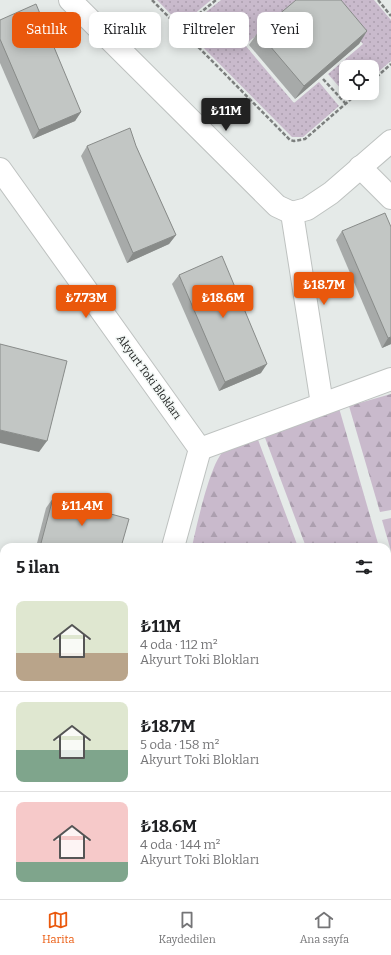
<!DOCTYPE html>
<html lang="tr">
<head>
<meta charset="utf-8">
<style>
	body { margin:0; font-family:Bitter,serif; background:#f2f2f2; color:#202124; height:100vh; display:flex; flex-direction:column; font-size:15px; white-space:nowrap }
	* { box-sizing:border-box; margin:0 }
	p { font-size:13px; color:#757577 }
	.icon { flex:none; width:22px; height:22px; fill:none; stroke:currentColor; stroke-width:2; stroke-linecap:round; stroke-linejoin:round }
	.map { position:relative; flex:1; overflow:hidden }
	.details { position:absolute; left:0px; top:543px; width:391px; height:356px; display:flex; flex-direction:column; background:#fff; border-radius:12px 12px 0 0; box-shadow:0 2px 10px #0003 }
	.details>* { flex:none }
	.banner { position:absolute; left:12px; top:12px; width:367px; height:36px; display:flex; gap:8px }
	.buttons { position:absolute; left:339px; top:60px; display:grid; gap:8px }
	.buttons a { display:grid; place-items:center; width:40px; height:40px; border-radius:8px; background:#fff; box-shadow:0 2px 10px #0003; font-size:20px }
	.price { position:absolute; translate:-50% -34px; padding:0 9px; border-radius:4px; background:#ea580c; color:#fff; font-size:13px; line-height:26px; filter:drop-shadow(0 1px 2px #0008) }
	.price::after { content:''; position:absolute; left:50%; top:24px; width:12px; height:9px; margin-left:-6px; background:inherit; clip-path:polygon(0 0,100% 0,50% 100%) }
	.price.on { background:#222; color:#fff }
	ul { padding:0; list-style:none }
	li { display:flex; align-items:center; gap:12px; height:100px; padding:0 16px }
	li+li { border-top:1px solid #e0e0e0 }
	li span { display:grid; place-items:center; flex:none; width:112px; height:80px; border-radius:8px; color:#555 }
	li>.icon { margin-inline-start:auto }
	span .icon { width:48px; height:48px; fill:#fffc; stroke-width:1 }
	li b { font-size:17px }
	h2 { display:flex; justify-content:space-between; align-items:center; height:48px; padding:0 16px; font-size:17px }
	.pill { padding:0 14px; border-radius:8px; background:#fff; box-shadow:0 2px 10px #0003; font-size:14px; line-height:36px }
	.pill.on { background:#ea580c; color:#fff }
	.menu { display:flex; justify-content:space-around; align-items:center; height:56px; border-top:1px solid #e0e0e0; background:#fff; font-size:11px; color:#757577 }
	.menu a { display:grid; justify-items:center; gap:2px }
	.menu .on { color:#ea580c }
	.map>svg:first-child { display:block }
	.grass { fill:url(#grass-dots) }
	.forest { fill:url(#forest-firs) }
	.park { fill:url(#park-crowns) }
	.lines { fill:none; stroke-linecap:round; stroke-linejoin:round }
	.minor-casing { stroke:#bec2c0; stroke-width:24 }
	.path { stroke:#7c7f7e; stroke-width:2.5; stroke-dasharray:4 2; stroke-linecap:butt }
	.minor { stroke:#fff; stroke-width:22 }
	.wall { fill:#a7aaa9 }
	.shaded-wall { fill:#888b89 }
	.building { fill:#c2c6c4; stroke:#888b89 }
	.labels { text-anchor:middle; dominant-baseline:central; stroke-width:3; stroke-linejoin:round; paint-order:stroke }
	.street-label { font-size:11px; fill:#1b1d1c; stroke:#f2f7f5 }
</style>
</head>
<body>
<div class="map">
<svg width="391" height="899" viewBox="0 0 391 899">
	<defs>
		<pattern id="grass-dots" width="8" height="8" patternUnits="userSpaceOnUse"><rect width="8" height="8" fill="#c9bacc"/><path d="M2 2h.1M6 6h.1" fill="none" stroke="#ac9faf" stroke-width="1.8" stroke-linecap="round"/></pattern>
		<pattern id="forest-firs" width="22" height="20" patternUnits="userSpaceOnUse"><rect width="22" height="20" fill="#c9bacc"/><path d="M5 1l3.5 6h-7zM16 11l3.5 6h-7z" fill="#ac9faf"/></pattern>
		<pattern id="park-crowns" width="20" height="18" patternUnits="userSpaceOnUse"><rect width="20" height="18" fill="#c9bacc"/><path d="M2 6a3 3 0 1 1 6 0M12 15a3 3 0 1 1 6 0" fill="none" stroke="#ac9faf"/></pattern>
	</defs>
	<rect width="100%" height="100%" fill="#e5eae8"/>
	<g class="grass">
		<polygon points="157,0 211,0 181,25"/>
		<polygon points="221,0 297,0 245,45 294,103 319,82 339,106 303,137 292,137 185,29"/>
		<polygon points="325,0 374,0 391,20 391,61 372,77 372,67 346,67 346,93 354,93 349,98 328,74 363,44"/>
		<polygon points="387,744 391,745 391,884 387,885"/>
		<polygon points="306,895 339,895 320,899 304,899"/>
	</g>
	<g class="forest">
		<polygon points="391,394 391,510 380,512 349,406"/>
		<polygon points="339,408 379,547 306,547 264,435"/>
		<path d="M257,437L298,547H192C196,528 210,464 223,452C228,447 249,440 257,437Z"/>
		<polygon points="391,518 391,551 382,520"/>
		<polygon points="391,630 391,718 387,717 387,633"/>
	</g>
	<polygon class="park" points="387,564 391,566 391,630 387,633"/>
	<g class="lines">
		<g class="minor-casing">
			<g id="minor">
				<polyline points="70,0 277,206 292,213 307,209 331,193 391,141"/>
				<polyline points="360,167 391,198"/>
				<polyline points="0,169 200,449"/>
				<polyline points="292,213 322,404"/>
				<polyline points="200,449 391,379"/>
				<polyline points="173,547 200,449"/>
				<polyline points="0,618 4,628"/>
				<polyline points="387,728 391,729"/>
				<polyline points="97,895 98,899"/>
			</g>
		</g>
		<g class="path">
			<polyline points="152,0 290,140 294,141 305,139 358,93"/>
			<polyline points="378,0 391,16"/>
			<polyline points="180,29 216,0"/>
			<polyline points="323,79 346,104"/>
			<polyline points="372,81 391,64"/>
		</g>
		<use href="#minor" class="minor"/>
	</g>
	<g class="wall">
		<polygon points="0,20 81,112 75,121 33,139 0,63"/>
		<polygon points="367,31 359,44 295,99 249,45 258,32"/>
		<polygon points="87,146 136,146 176,235 169,244 127,263 81,156"/>
		<polygon points="342,231 391,344 382,348 336,240"/>
		<polygon points="179,275 261,373 219,391 172,284"/>
		<polygon points="53,498 121,547 36,547 46,508"/>
	</g>
	<g class="shaded-wall">
		<polygon points="367,31 359,44 295,99 304,86"/>
		<polygon points="81,112 75,121 33,139 39,130"/>
		<polygon points="176,235 169,244 127,263 133,253"/>
		<polygon points="391,337 391,344 382,348 388,338"/>
		<polygon points="267,364 261,373 219,391 225,382"/>
		<polygon points="0,430 47,441 39,452 0,443"/>
	</g>
	<g class="building">
		<polygon points="296,0 341,0 367,31 304,86 258,32"/>
		<polygon points="36,4 81,112 39,130 0,39 0,20"/>
		<polygon points="130,128 136,146 176,235 133,253 87,146"/>
		<polygon points="385,213 391,227 391,337 388,338 342,231"/>
		<polygon points="222,256 267,364 225,382 179,275"/>
		<polygon points="0,344 67,361 47,441 0,430"/>
		<polygon points="53,498 129,519 121,547 40,547"/>
	</g>
	<g class="labels">
		<g class="street-label">
			<text transform="translate(149 377) rotate(54)">Akyurt Toki Blokları</text>
		</g>
	</g>
</svg>
<div class="buttons">
<a><svg class="icon" aria-label="locate" viewBox="0 0 24 24"><circle cx="12" cy="12" r="6"/><path d="M12 2v4M12 18v4M2 12h4M18 12h4"/></svg></a>
</div>
<b class="price on" style="left:226px;top:132px">₺11M</b>
<b class="price" style="left:324px;top:306px">₺18.7M</b>
<b class="price" style="left:86px;top:319px">₺7.73M</b>
<b class="price" style="left:223px;top:319px">₺18.6M</b>
<b class="price" style="left:82px;top:527px">₺11.4M</b>
<div class="banner">
<a class="pill on">Satılık</a>
<a class="pill">Kiralık</a>
<a class="pill">Filtreler</a>
<a class="pill">Yeni</a>
</div>
<section class="details">
<h2>5 ilan<svg class="icon" aria-label="filters" viewBox="0 0 24 24"><path d="M4 7h16M4 17h16"/><circle cx="9" cy="7" r="2"/><circle cx="15" cy="17" r="2"/></svg></h2>
<ul>
<li><span style="background:linear-gradient(#dfe7d0 65%,#b9a48a 0)"><svg class="icon" aria-label="home" viewBox="0 0 24 24"><path d="M3 11l9-7 9 7M6 9v11h12V9"/></svg></span><div><b>₺11M</b><p>4 oda · 112 m²</p><p>Akyurt Toki Blokları</p></div></li>
<li><span style="background:linear-gradient(#dfe7d0 60%,#7fa58c 0)"><svg class="icon" aria-label="home" viewBox="0 0 24 24"><path d="M3 11l9-7 9 7M6 9v11h12V9"/></svg></span><div><b>₺18.7M</b><p>5 oda · 158 m²</p><p>Akyurt Toki Blokları</p></div></li>
<li><span style="background:linear-gradient(#f6c9c9 75%,#7fa58c 0)"><svg class="icon" aria-label="home" viewBox="0 0 24 24"><path d="M3 11l9-7 9 7M6 9v11h12V9"/></svg></span><div><b>₺18.6M</b><p>4 oda · 144 m²</p><p>Akyurt Toki Blokları</p></div></li>
</ul>
</section>
</div>
<nav class="menu">
<a class="on"><svg class="icon" aria-label="map" viewBox="0 0 24 24"><path d="M3 6l6-2 6 2 6-2v14l-6 2-6-2-6 2zM9 4v14M15 6v14"/></svg>Harita</a>
<a><svg class="icon" aria-label="saved" viewBox="0 0 24 24"><path d="M7 4h10v16l-5-4-5 4z"/></svg>Kaydedilen</a>
<a><svg class="icon" aria-label="home" viewBox="0 0 24 24"><path d="M3 11l9-7 9 7M6 9v11h12V9"/></svg>Ana sayfa</a>
</nav>
</body>
</html>
